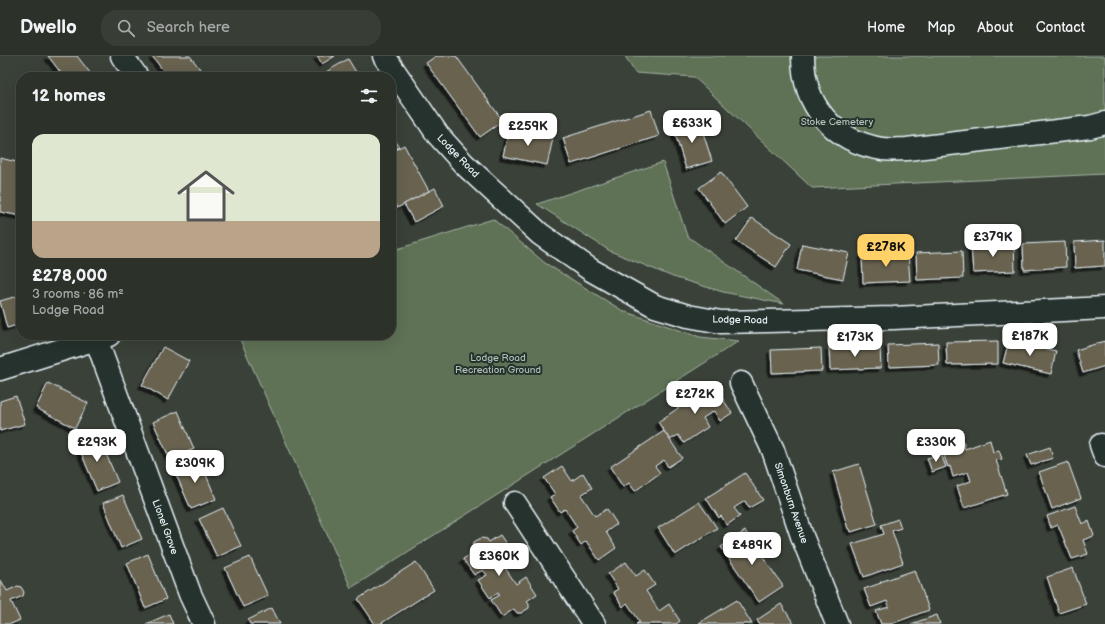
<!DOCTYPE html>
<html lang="en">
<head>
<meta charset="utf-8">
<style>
	body { margin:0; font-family:"Balsamiq Sans",sans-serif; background:#383d36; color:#f1f3f6; height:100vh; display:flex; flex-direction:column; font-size:15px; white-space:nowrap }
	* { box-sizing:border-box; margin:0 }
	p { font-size:13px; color:#a6a9a8 }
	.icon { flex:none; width:22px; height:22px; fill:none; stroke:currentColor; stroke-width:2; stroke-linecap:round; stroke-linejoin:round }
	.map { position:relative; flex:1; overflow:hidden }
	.panel { position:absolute; left:16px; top:16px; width:380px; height:268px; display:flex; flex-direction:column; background:#2c312a; border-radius:16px; box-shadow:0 4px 16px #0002,0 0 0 1px #484c47 }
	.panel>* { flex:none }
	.price { position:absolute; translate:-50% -34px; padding:0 9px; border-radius:8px; background:#fff; color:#222; font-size:13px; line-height:26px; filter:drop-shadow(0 1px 2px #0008) }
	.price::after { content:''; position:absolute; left:50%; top:24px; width:12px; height:9px; margin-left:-6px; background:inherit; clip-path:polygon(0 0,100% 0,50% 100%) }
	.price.on { background:#ffd166; color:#111 }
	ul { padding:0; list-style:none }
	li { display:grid; align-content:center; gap:8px; height:212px; padding:0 16px }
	li span { display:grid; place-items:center; height:124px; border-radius:12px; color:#555 }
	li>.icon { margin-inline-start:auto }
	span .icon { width:72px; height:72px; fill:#fffc; stroke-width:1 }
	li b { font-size:17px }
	h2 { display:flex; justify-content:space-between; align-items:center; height:48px; padding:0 16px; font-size:17px }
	header { display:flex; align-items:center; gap:24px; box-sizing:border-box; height:56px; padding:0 20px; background:#2c312a; border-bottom:1px solid #484c47 }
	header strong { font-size:19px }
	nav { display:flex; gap:22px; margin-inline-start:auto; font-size:14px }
	.search { width:280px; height:36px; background:#383d36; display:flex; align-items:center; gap:10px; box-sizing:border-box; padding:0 14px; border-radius:16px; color:#a6a9a8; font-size:15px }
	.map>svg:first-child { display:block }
	.green { fill:#5f7255; stroke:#a4b2a6 }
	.building { fill:#676250; stroke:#e8f1f8; filter:url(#shadow) }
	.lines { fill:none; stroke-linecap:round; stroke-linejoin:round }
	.minor-casing { stroke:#e8f1f8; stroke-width:25 }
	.minor { stroke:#26332d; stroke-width:22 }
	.labels { text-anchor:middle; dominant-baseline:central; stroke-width:4; stroke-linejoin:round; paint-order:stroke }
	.park-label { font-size:10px; fill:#b1beb7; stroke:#26332d }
	.street-label { font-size:10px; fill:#e8f1f8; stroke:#26332d }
</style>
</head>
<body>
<header>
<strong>Dwello</strong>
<div class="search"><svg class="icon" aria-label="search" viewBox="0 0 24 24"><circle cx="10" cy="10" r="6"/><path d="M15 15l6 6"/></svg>Search here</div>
<nav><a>Home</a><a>Map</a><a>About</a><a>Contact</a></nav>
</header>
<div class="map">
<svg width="1105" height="568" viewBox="0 0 1105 568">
	<defs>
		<filter id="shadow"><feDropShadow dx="-3.5" dy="3.5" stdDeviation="0" flood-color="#0009"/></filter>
	</defs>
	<rect width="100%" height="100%" fill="#3a4138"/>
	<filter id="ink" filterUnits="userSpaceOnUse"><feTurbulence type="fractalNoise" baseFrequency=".025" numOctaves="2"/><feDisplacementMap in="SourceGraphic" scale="8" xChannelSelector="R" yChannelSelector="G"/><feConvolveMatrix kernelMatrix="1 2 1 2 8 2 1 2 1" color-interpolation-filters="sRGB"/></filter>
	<g filter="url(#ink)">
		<g class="green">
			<polygon points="625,0 1105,0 1105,118 812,132 694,21 635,17"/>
			<polygon points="663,106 687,180 784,248 723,236 673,221 610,195 537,148"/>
			<polygon points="493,163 545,207 623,255 700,281 739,285 351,532 238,279 391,279 391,195"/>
		</g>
		<g class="building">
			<polygon points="48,0 77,0 91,18 87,21 64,21"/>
			<polygon points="152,0 190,0 200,13 189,21 168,21"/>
			<polygon points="317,0 335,0 322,8"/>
			<polygon points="436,0 456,0 503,65 480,81 426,7"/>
			<polygon points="348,3 359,21 329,21 326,16"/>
			<polygon points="651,54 659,80 571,108 563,82"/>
			<polygon points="699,64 712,105 686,113 673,71"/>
			<polygon points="509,73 553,82 547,109 503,100"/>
			<polygon points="391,76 399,91 391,96"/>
			<polygon points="404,89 429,135 397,152 391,141 391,96"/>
			<polygon points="0,102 21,107 21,160 0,156"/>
			<polygon points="721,116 747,151 725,168 699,132"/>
			<polygon points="435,132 444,150 414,166 404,148"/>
			<polygon points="752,162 791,188 776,211 736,185"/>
			<polygon points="1105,184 1105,210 1075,212 1074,186"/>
			<polygon points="1065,186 1066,211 1024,214 1023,188"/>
			<polygon points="802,188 849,197 843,223 797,214"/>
			<polygon points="1014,188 1015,215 973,217 971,189"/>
			<polygon points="962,195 963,222 917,224 916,197"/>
			<polygon points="908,197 910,225 863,227 862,199"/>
			<polygon points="21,239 21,268 7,272 0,245"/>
			<polygon points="1009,284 1056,295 1051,318 1003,307"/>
			<polygon points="998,285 998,308 947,309 946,286"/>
			<polygon points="1105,285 1105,310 1083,317 1076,294"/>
			<polygon points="938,287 939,309 889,311 888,289"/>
			<polygon points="880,290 881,312 830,314 829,291"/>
			<polygon points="163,291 189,305 168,344 142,329"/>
			<polygon points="821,292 822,315 772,317 771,294"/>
			<polygon points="48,327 88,347 75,372 36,352"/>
			<polygon points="713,328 732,357 720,365 714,355 703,362 708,371 684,387 678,379 670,384 658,366"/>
			<polygon points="16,340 25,368 0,375 0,345"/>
			<polygon points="178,355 194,393 170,403 153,366"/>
			<polygon points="664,375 682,402 668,411 664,404 655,410 660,417 635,435 629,427 623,431 610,411"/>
			<polygon points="98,379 118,426 97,435 77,387"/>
			<polygon points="990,384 993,396 999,394 1002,403 996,404 1007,438 964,452 957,430 971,425 968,416 953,421 950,410 948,411 944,400 949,398 946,391 963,385 965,393"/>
			<polygon points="1050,391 1053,402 1031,409 1027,399"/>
			<polygon points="941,398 946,411 932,416 927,402"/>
			<polygon points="200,404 216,443 191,453 174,414"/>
			<polygon points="1068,406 1081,442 1052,453 1039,416"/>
			<polygon points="859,408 877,468 851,476 850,473 848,473 841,449 842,448 833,416"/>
			<polygon points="562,410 572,425 583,417 592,432 581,439 595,460 607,453 617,468 606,476 616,492 599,504 586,485 581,489 572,475 577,471 565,453 560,456 550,441 555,438 544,422"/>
			<polygon points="745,417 763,444 749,452 745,445 734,452 740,460 727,469 721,460 719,462 706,442"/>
			<polygon points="123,439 142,483 121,492 103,447"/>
			<polygon points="699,446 717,472 675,499 658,472"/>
			<polygon points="1075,450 1082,468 1089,465 1094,480 1083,484 1088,498 1072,503 1058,469 1051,472 1047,460"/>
			<polygon points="223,452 241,490 217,501 199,463"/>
			<polygon points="898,463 901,472 892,475 903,507 864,521 852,488 884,478 881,469"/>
			<polygon points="745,475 783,530 759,546 721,491"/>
			<polygon points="500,479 511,495 499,503 516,528 526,521 537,538 527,545 529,547 529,552 521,557 517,557 514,553 502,561 491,544 500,539 498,536 490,542 478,524 487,519 483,514 474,519 463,503 476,495 473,491 474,486 481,482 487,483 489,486"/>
			<polygon points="148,498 166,543 145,552 127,507"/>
			<polygon points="250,501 268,540 243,551 225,512"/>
			<polygon points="416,506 434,534 380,568 375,568 358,543"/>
			<polygon points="626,506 636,520 645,514 655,529 646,535 659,555 669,548 680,565 676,568 636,568 640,566 627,547 623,551 613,536 618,533 608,518"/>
			<polygon points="1073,512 1086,548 1059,557 1047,521"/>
			<polygon points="915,514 929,554 891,568 881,568 876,555 889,551 887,545 871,551 864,533 881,527 880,526"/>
			<polygon points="1,524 7,535 18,530 21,531 24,536 23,540 11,545 20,564 11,568 0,568 0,525"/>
			<polygon points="737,544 752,568 700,568 699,567"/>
			<polygon points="781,548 794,568 759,568 757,564"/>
			<polygon points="272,552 280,568 250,568 248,564"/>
			<polygon points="169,558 173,568 146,568"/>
			<polygon points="937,559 940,568 911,568"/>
		</g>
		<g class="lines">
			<g class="minor-casing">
				<g id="minor">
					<polyline points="122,0 137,21"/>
					<polyline points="384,0 438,79 464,108 540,178 591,214 655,250 688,260 721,266 893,262 1105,252"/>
					<path d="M803,0C803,49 833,85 882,93C890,94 899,93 907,93L1090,71L1105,67"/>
					<polyline points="96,283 190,538 204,568"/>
					<polyline points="0,313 109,279"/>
					<polyline points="741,327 773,394 802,480 837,568"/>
					<polyline points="1101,389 1105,400"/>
					<polyline points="515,447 594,568"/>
				</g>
			</g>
			<use href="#minor" class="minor"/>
		</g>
	</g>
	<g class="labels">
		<g class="park-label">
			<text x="837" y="66">Stoke Cemetery</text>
			<text x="498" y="302">Lodge Road<tspan x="498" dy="12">Recreation Ground</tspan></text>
		</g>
		<g class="street-label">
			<text transform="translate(458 100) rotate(46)">Lodge Road</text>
			<text transform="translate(740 264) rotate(1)">Lodge Road</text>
			<text transform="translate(791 447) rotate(71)">Simonburn Avenue</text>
			<text transform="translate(165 471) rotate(70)">Lionel Grove</text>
		</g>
	</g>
</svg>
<b class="price" style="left:692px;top:88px">£633K</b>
<b class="price" style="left:528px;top:91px">£259K</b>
<b class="price" style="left:993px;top:202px">£379K</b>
<b class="price on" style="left:886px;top:212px">£278K</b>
<b class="price" style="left:1030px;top:301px">£187K</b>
<b class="price" style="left:855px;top:302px">£173K</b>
<b class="price" style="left:695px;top:359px">£272K</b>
<b class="price" style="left:97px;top:407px">£293K</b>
<b class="price" style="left:936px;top:407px">£330K</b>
<b class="price" style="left:195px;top:428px">£309K</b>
<b class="price" style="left:752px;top:510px">£489K</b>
<b class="price" style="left:499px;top:521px">£360K</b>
<section class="panel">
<h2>12 homes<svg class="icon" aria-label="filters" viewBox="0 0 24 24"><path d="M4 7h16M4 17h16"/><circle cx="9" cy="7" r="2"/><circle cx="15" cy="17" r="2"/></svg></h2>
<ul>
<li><span style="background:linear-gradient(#dfe7d0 70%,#b9a48a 0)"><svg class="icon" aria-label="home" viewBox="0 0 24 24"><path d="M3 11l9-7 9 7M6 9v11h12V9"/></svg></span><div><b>£278,000</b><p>3 rooms · 86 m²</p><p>Lodge Road</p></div></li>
</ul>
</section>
</div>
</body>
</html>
